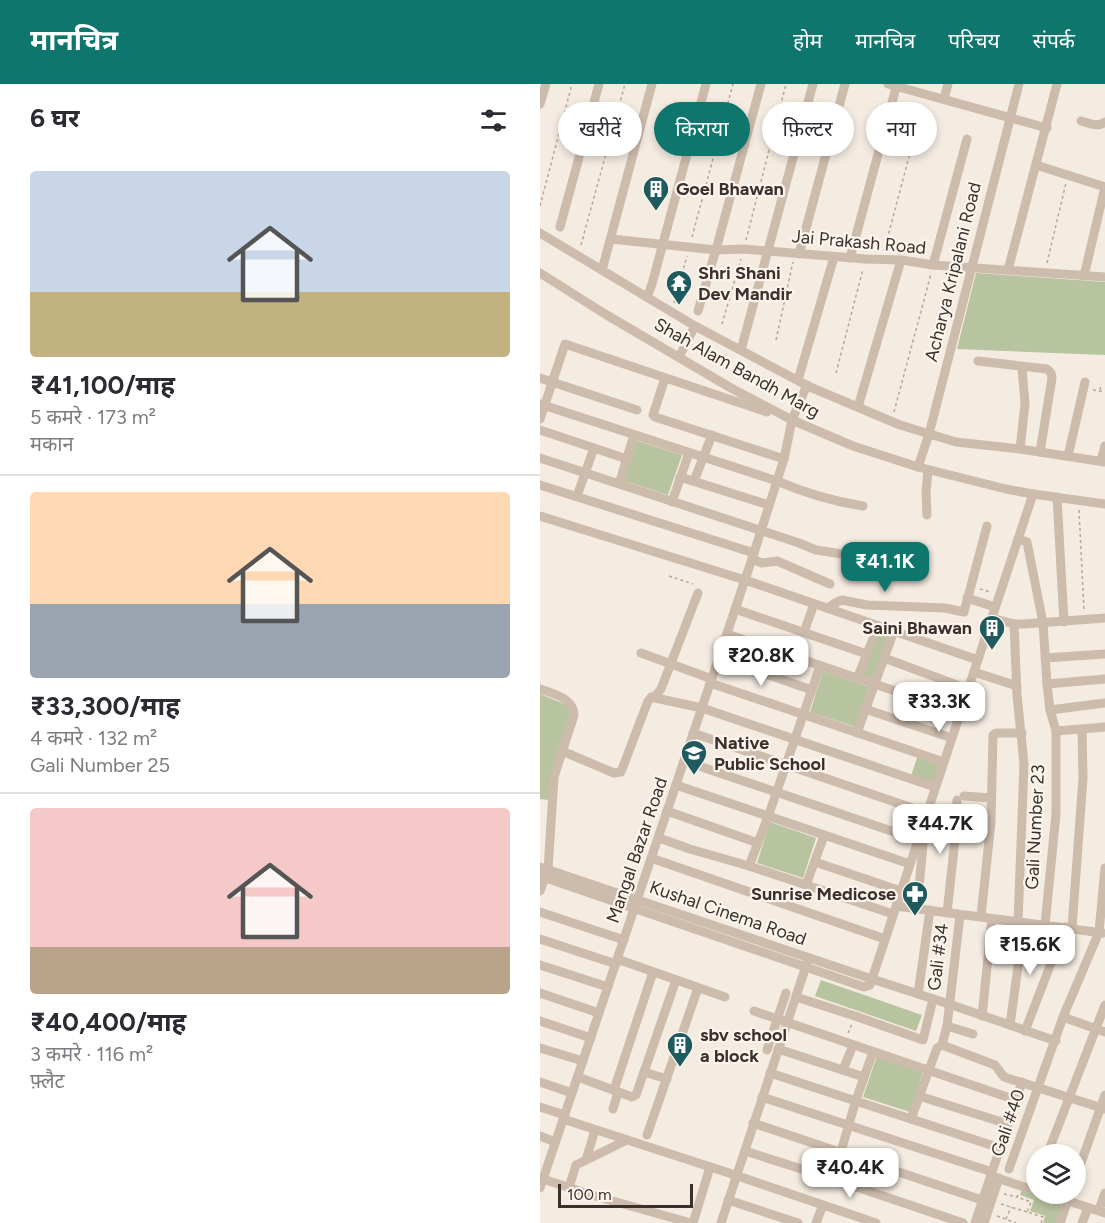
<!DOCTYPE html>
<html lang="hi">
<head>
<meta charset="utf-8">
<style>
	body { margin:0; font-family:Figtree,"Noto Sans Devanagari",sans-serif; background:#f7f7f7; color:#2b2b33; height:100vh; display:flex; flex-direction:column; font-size:22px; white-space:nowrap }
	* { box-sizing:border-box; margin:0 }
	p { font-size:20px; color:#7c7c81 }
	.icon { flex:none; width:33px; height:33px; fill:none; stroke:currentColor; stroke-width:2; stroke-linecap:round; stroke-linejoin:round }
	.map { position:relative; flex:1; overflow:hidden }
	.drawer { display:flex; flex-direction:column; background:#fff; width:540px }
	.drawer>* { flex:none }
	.guide { position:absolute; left:18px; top:18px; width:456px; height:54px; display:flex; gap:12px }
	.buttons { position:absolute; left:486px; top:1060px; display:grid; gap:12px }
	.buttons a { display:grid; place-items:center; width:60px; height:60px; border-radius:50%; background:#fff; box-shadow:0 3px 9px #0003; font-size:30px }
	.scale { position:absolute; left:18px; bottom:15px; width:135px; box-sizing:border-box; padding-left:6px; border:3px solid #3b302b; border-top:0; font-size:16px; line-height:21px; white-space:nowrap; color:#3b302b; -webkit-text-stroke:4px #fbf5ee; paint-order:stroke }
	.price { position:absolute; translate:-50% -51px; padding:0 14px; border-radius:12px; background:#fff; color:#222; font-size:20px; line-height:39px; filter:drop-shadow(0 2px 3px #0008) }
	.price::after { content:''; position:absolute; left:50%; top:36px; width:18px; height:14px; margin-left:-9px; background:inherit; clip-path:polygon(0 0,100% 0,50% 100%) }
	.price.active { background:#0f766e; color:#fff }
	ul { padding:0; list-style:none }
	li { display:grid; align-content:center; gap:12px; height:318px; padding:0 30px }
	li+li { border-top:2px solid #e1e1e2 }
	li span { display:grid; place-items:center; height:186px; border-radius:6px; color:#555 }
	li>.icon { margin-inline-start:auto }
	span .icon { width:108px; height:108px; fill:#fffc; stroke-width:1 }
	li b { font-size:26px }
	h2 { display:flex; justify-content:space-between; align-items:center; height:72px; padding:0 30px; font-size:26px }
	.chip { padding:0 21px; border-radius:27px; background:#fff; box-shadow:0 3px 9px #0003; font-size:21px; line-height:54px }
	.chip.active { background:#0f766e; color:#fff }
	header { display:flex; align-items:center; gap:36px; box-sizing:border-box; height:84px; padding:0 30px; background:#0f766e; color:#fff }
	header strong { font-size:28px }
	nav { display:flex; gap:33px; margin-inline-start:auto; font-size:21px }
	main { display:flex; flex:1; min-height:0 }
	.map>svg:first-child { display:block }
	.green { fill:#b8c4a0 }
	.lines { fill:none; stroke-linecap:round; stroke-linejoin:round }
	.path { stroke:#b9a596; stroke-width:1.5; stroke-dasharray:3 3; stroke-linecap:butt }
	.minor { stroke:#cdbbac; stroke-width:9 }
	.labels { text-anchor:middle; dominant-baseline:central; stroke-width:4.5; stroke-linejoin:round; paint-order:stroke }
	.poi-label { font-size:18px; font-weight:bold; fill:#3b302b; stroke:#fbf5ee; text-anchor:start }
	.street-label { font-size:18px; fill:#3b302b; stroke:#fbf5ee }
</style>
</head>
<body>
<header>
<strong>मानचित्र</strong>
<nav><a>होम</a><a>मानचित्र</a><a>परिचय</a><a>संपर्क</a></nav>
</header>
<main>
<section class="drawer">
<h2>6 घर<svg class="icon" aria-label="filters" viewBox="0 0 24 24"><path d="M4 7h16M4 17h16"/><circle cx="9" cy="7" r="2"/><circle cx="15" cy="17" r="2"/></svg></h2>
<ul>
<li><span style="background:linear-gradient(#c9d6e8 65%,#c2b280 0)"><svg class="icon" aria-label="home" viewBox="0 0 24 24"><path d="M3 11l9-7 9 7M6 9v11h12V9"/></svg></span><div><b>₹41,100/माह</b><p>5 कमरे · 173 m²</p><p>मकान</p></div></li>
<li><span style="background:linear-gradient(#ffd9b3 60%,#9aa5b1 0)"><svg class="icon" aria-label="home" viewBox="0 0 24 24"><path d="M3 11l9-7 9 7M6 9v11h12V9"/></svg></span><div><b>₹33,300/माह</b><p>4 कमरे · 132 m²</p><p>Gali Number 25</p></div></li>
<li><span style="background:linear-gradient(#f6c9c9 75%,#b9a48a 0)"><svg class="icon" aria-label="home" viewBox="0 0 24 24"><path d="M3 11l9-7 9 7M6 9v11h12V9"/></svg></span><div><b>₹40,400/माह</b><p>3 कमरे · 116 m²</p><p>फ़्लैट</p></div></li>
</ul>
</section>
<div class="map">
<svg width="565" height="1139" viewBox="0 0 565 1139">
	<rect width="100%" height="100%" fill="#f4ebe1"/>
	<g class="green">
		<polygon points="436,189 565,198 565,271 417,265"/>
		<polygon points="95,356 142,371 128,411 82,396"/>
		<polygon points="339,548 350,552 333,596 321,592"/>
		<polygon points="283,587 329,603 316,643 270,628"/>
		<polygon points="0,610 34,624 9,716 0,715"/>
		<polygon points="378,671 401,679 394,700 371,692"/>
		<polygon points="230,738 276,754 263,794 217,779"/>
		<polygon points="281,896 382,931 376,947 275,912"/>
		<polygon points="337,972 383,988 370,1028 323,1013"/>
		<polygon points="482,1105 523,1120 516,1139 503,1139 505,1132 490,1127 494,1116 480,1111"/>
	</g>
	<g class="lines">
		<g class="path">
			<polyline points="0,122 32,0"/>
			<polyline points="152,153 193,0"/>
			<polyline points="206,156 246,0"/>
			<polyline points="41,161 85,0"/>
			<polyline points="344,167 375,50 394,55"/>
			<polyline points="507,179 526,99"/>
			<polyline points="134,219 147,172"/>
			<polyline points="182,240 201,175"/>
			<polyline points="236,256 253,178"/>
			<polyline points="296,289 323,185"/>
			<polyline points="553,306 564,308"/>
			<polyline points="560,306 561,300"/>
			<polyline points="354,328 391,190"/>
			<polyline points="539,426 544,526"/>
			<polyline points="129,492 153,500"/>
			<polyline points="440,505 450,508"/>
			<polyline points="308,949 312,940"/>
			<polyline points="464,1110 477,1113"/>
			<polyline points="478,1111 477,1113 491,1118 487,1128 503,1133 501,1139"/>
			<polyline points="461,1120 487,1128"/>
			<polyline points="457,1132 476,1139"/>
			<polyline points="466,1135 471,1123"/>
		</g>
		<g class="minor">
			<polyline points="348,0 507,44"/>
			<polyline points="404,15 408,0"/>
			<polyline points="0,20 6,0"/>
			<path d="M541,37C549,39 558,44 565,38"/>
			<polyline points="496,81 565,103"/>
			<polyline points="20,143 59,0"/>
			<polyline points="0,149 155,242 270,303 360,341 416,358 480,365 565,378"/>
			<polyline points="71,155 176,166 204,165 325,175 361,176 393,181 565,193"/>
			<polyline points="259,170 305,0"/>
			<polyline points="310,174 357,0"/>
			<polyline points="393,181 427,55"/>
			<polyline points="62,186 112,0"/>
			<polyline points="468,186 517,0"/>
			<polyline points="0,189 65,230 191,304 252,336 313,362 378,383 466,405 493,410 565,420"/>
			<polyline points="544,192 565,103"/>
			<polyline points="107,213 112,200 166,0"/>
			<polyline points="158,227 177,162 221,0"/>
			<polyline points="201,266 273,0"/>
			<polyline points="139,273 155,242"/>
			<polyline points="438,277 507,285 511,289 512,294 500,368"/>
			<polyline points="0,294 97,326"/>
			<polyline points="125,294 113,331 115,333 244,375"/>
			<polyline points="258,296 294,173"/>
			<path d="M0,320L237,397C267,410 291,417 323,422"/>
			<polyline points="318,323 361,176"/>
			<polyline points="0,335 25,260 227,328"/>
			<polyline points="0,346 87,375"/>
			<polyline points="480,365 485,320 482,283"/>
			<polyline points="528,372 545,298"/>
			<polyline points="0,374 259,459 276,466 302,470 347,485"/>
			<polyline points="561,377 565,362"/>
			<polyline points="378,383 389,350 479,0"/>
			<polyline points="140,393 229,421"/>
			<polyline points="154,397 172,351"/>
			<polyline points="79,400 94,351"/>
			<polyline points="0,401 214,469"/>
			<polyline points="37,412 54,364"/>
			<polyline points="517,413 524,538"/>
			<polyline points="132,418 149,369"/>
			<polyline points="387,431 386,409 388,386"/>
			<polyline points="0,432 205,496 438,576"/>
			<polyline points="478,455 487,458 503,539 507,600 510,626 516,647 516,730 505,841"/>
			<polyline points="212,475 222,479 237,477 290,500"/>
			<polyline points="427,514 455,523"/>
			<polyline points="287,524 295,519 302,516 327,521 405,524 424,528 447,442"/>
			<polyline points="195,525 327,570"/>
			<polyline points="452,534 474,540 484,540 565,534"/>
			<polyline points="474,540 477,611 484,680 478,838"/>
			<polyline points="264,548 274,520"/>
			<polyline points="187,550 420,629"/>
			<polyline points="101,569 172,595"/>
			<polyline points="179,574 272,606"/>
			<polyline points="344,574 428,605"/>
			<polyline points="505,574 565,570"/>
			<polyline points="434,588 477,602"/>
			<polyline points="317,595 338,542"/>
			<polyline points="170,599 404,678"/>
			<polyline points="507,600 565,595"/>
			<path d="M0,605C13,610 34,614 34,631L14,693L8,786L0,807"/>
			<polyline points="111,613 162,624 395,703"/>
			<polyline points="325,625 412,654"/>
			<polyline points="510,626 565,619"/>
			<polyline points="516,647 565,643"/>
			<polyline points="153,649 387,729"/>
			<polyline points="317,649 354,547"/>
			<polyline points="22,667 74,689 81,688 108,617 117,610 121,605 158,509"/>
			<polyline points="144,677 378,756"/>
			<polyline points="136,701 370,780"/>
			<polyline points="424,712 451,714"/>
			<polyline points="127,727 218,759"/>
			<polyline points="119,754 150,765 209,782 353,830"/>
			<polyline points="111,774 345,855"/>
			<polyline points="275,778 361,807"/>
			<polyline points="209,782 228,733 280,582"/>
			<polyline points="0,783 332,895 409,920 516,957"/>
			<polyline points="0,792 324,903 330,901 493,410"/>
			<polyline points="266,801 284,752"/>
			<polyline points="356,822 563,849"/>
			<polyline points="377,824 383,761 382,752"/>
			<polyline points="0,828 84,856"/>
			<polyline points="407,829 414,765 417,716"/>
			<polyline points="441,832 451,738 453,651 456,649 482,649"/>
			<polyline points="532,844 543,694 542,646"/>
			<polyline points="0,855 76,880"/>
			<polyline points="77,875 185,913"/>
			<polyline points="0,881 68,903"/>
			<polyline points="0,909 59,929"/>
			<polyline points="378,910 390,826"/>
			<polyline points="256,913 315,932 383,956 393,915"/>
			<polyline points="214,927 476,1016"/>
			<polyline points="442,932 452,835"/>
			<polyline points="523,933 565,948"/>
			<polyline points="0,937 51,954"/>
			<polyline points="470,941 484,839"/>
			<polyline points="407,942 433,950"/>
			<polyline points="485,947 525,843"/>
			<polyline points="402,961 455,981 464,993 565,1025"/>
			<polyline points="0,964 43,977"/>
			<polyline points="238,965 324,993"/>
			<polyline points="227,966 246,909"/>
			<polyline points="303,986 313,961"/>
			<polyline points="104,988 127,995"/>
			<polyline points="230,989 460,1064"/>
			<polyline points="38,993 92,1013 96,1011 136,896"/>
			<polyline points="0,998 32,1009"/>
			<polyline points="74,1006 113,888"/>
			<polyline points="379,1012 468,1040"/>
			<polyline points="222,1013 452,1088"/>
			<polyline points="0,1023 25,1031"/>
			<polyline points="73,1025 78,1008"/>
			<polyline points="23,1035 192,1090 336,1139"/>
			<polyline points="371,1035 397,964 402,961 407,942 420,831"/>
			<polyline points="213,1039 442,1116"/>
			<polyline points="107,1051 158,904"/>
			<polyline points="0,1052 15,1058"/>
			<polyline points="205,1067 293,1095 423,1139"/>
			<polyline points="507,1071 565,921"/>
			<polyline points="46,1076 55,1046"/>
			<polyline points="469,1085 523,933 559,848 565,784"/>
			<polyline points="451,1092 496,1107"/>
			<polyline points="536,1093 565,1011"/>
			<polyline points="3,1095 55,1112 151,1139"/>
			<polyline points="293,1095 316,1016 333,968"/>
			<polyline points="29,1103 36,1081 87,1056"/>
			<polyline points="0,1104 212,475 244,375 252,336 267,301"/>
			<polyline points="507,1110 565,1129"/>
			<polyline points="188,1116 258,1139"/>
			<polyline points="560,1123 565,1109"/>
			<polyline points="153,1139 170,1083"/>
			<polyline points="181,1139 267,879"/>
			<polyline points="276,1139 283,1121"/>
			<polyline points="435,1139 482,998"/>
			<polyline points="444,1139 459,1094"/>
			<polyline points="520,1139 530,1110"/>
			<polyline points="542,1139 548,1124"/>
		</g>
	</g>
	<defs>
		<g id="building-pin" transform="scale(1.35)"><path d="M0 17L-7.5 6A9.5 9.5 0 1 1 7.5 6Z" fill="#1f5a5e" stroke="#fbf5ee"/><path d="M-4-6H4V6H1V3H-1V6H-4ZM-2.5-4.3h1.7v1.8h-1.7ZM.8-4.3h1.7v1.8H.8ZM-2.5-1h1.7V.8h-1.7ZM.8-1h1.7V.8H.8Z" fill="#fff"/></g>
		<g id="temple-pin" transform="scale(1.35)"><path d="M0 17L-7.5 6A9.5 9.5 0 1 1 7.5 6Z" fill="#1f5a5e" stroke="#fbf5ee"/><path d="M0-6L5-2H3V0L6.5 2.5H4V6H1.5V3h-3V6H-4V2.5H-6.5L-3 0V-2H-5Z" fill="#fff"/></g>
		<g id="school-pin" transform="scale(1.35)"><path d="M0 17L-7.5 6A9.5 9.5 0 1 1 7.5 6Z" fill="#1f5a5e" stroke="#fbf5ee"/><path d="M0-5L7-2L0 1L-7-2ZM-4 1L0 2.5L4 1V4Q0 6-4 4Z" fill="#fff"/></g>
		<g id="pharmacy-pin" transform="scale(1.35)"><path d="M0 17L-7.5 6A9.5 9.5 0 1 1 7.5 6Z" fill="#1f5a5e" stroke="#fbf5ee"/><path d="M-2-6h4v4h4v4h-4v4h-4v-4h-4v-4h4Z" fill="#fff"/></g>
	</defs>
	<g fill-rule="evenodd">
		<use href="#building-pin" x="116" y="105"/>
		<use href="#temple-pin" x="139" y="199"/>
		<use href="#building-pin" x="452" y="544"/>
		<use href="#school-pin" x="154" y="669"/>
		<use href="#pharmacy-pin" x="375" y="810"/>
		<use href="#building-pin" x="140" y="961"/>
	</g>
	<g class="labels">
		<g class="poi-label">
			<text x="136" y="105">Goel Bhawan</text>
			<text x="158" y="189">Shri Shani<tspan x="158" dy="21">Dev Mandir</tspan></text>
			<text x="432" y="544" text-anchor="end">Saini Bhawan</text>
			<text x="174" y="659">Native<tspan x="174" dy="21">Public School</tspan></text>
			<text x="356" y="810" text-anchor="end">Sunrise Medicose</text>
			<text x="160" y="951">sbv school<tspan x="160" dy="21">a block</tspan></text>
		</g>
		<g class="street-label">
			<text transform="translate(319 158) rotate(5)">Jai Prakash Road</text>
			<text transform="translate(413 188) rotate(-76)">Acharya Kripalani Road</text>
			<text transform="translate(197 284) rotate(29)">Shah Alam Bandh Marg</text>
			<text transform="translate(495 743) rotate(-87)">Gali Number 23</text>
			<text transform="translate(97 766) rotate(-71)">Mangal Bazar Road</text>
			<text transform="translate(188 829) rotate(19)">Kushal Cinema Road</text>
			<text transform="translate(398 873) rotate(-83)">Gali #34</text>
			<text transform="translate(468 1039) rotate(-71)">Gali #40</text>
		</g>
	</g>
</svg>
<div class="buttons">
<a><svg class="icon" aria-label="layers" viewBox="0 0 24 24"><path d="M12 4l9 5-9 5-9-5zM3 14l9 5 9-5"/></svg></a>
</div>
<div class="scale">100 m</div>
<b class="price active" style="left:345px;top:509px">₹41.1K</b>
<b class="price" style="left:221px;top:603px">₹20.8K</b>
<b class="price" style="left:399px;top:649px">₹33.3K</b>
<b class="price" style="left:400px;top:771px">₹44.7K</b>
<b class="price" style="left:490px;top:892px">₹15.6K</b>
<b class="price" style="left:310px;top:1115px">₹40.4K</b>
<div class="guide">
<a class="chip">खरीदें</a>
<a class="chip active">किराया</a>
<a class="chip">फ़िल्टर</a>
<a class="chip">नया</a>
</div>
</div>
</main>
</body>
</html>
